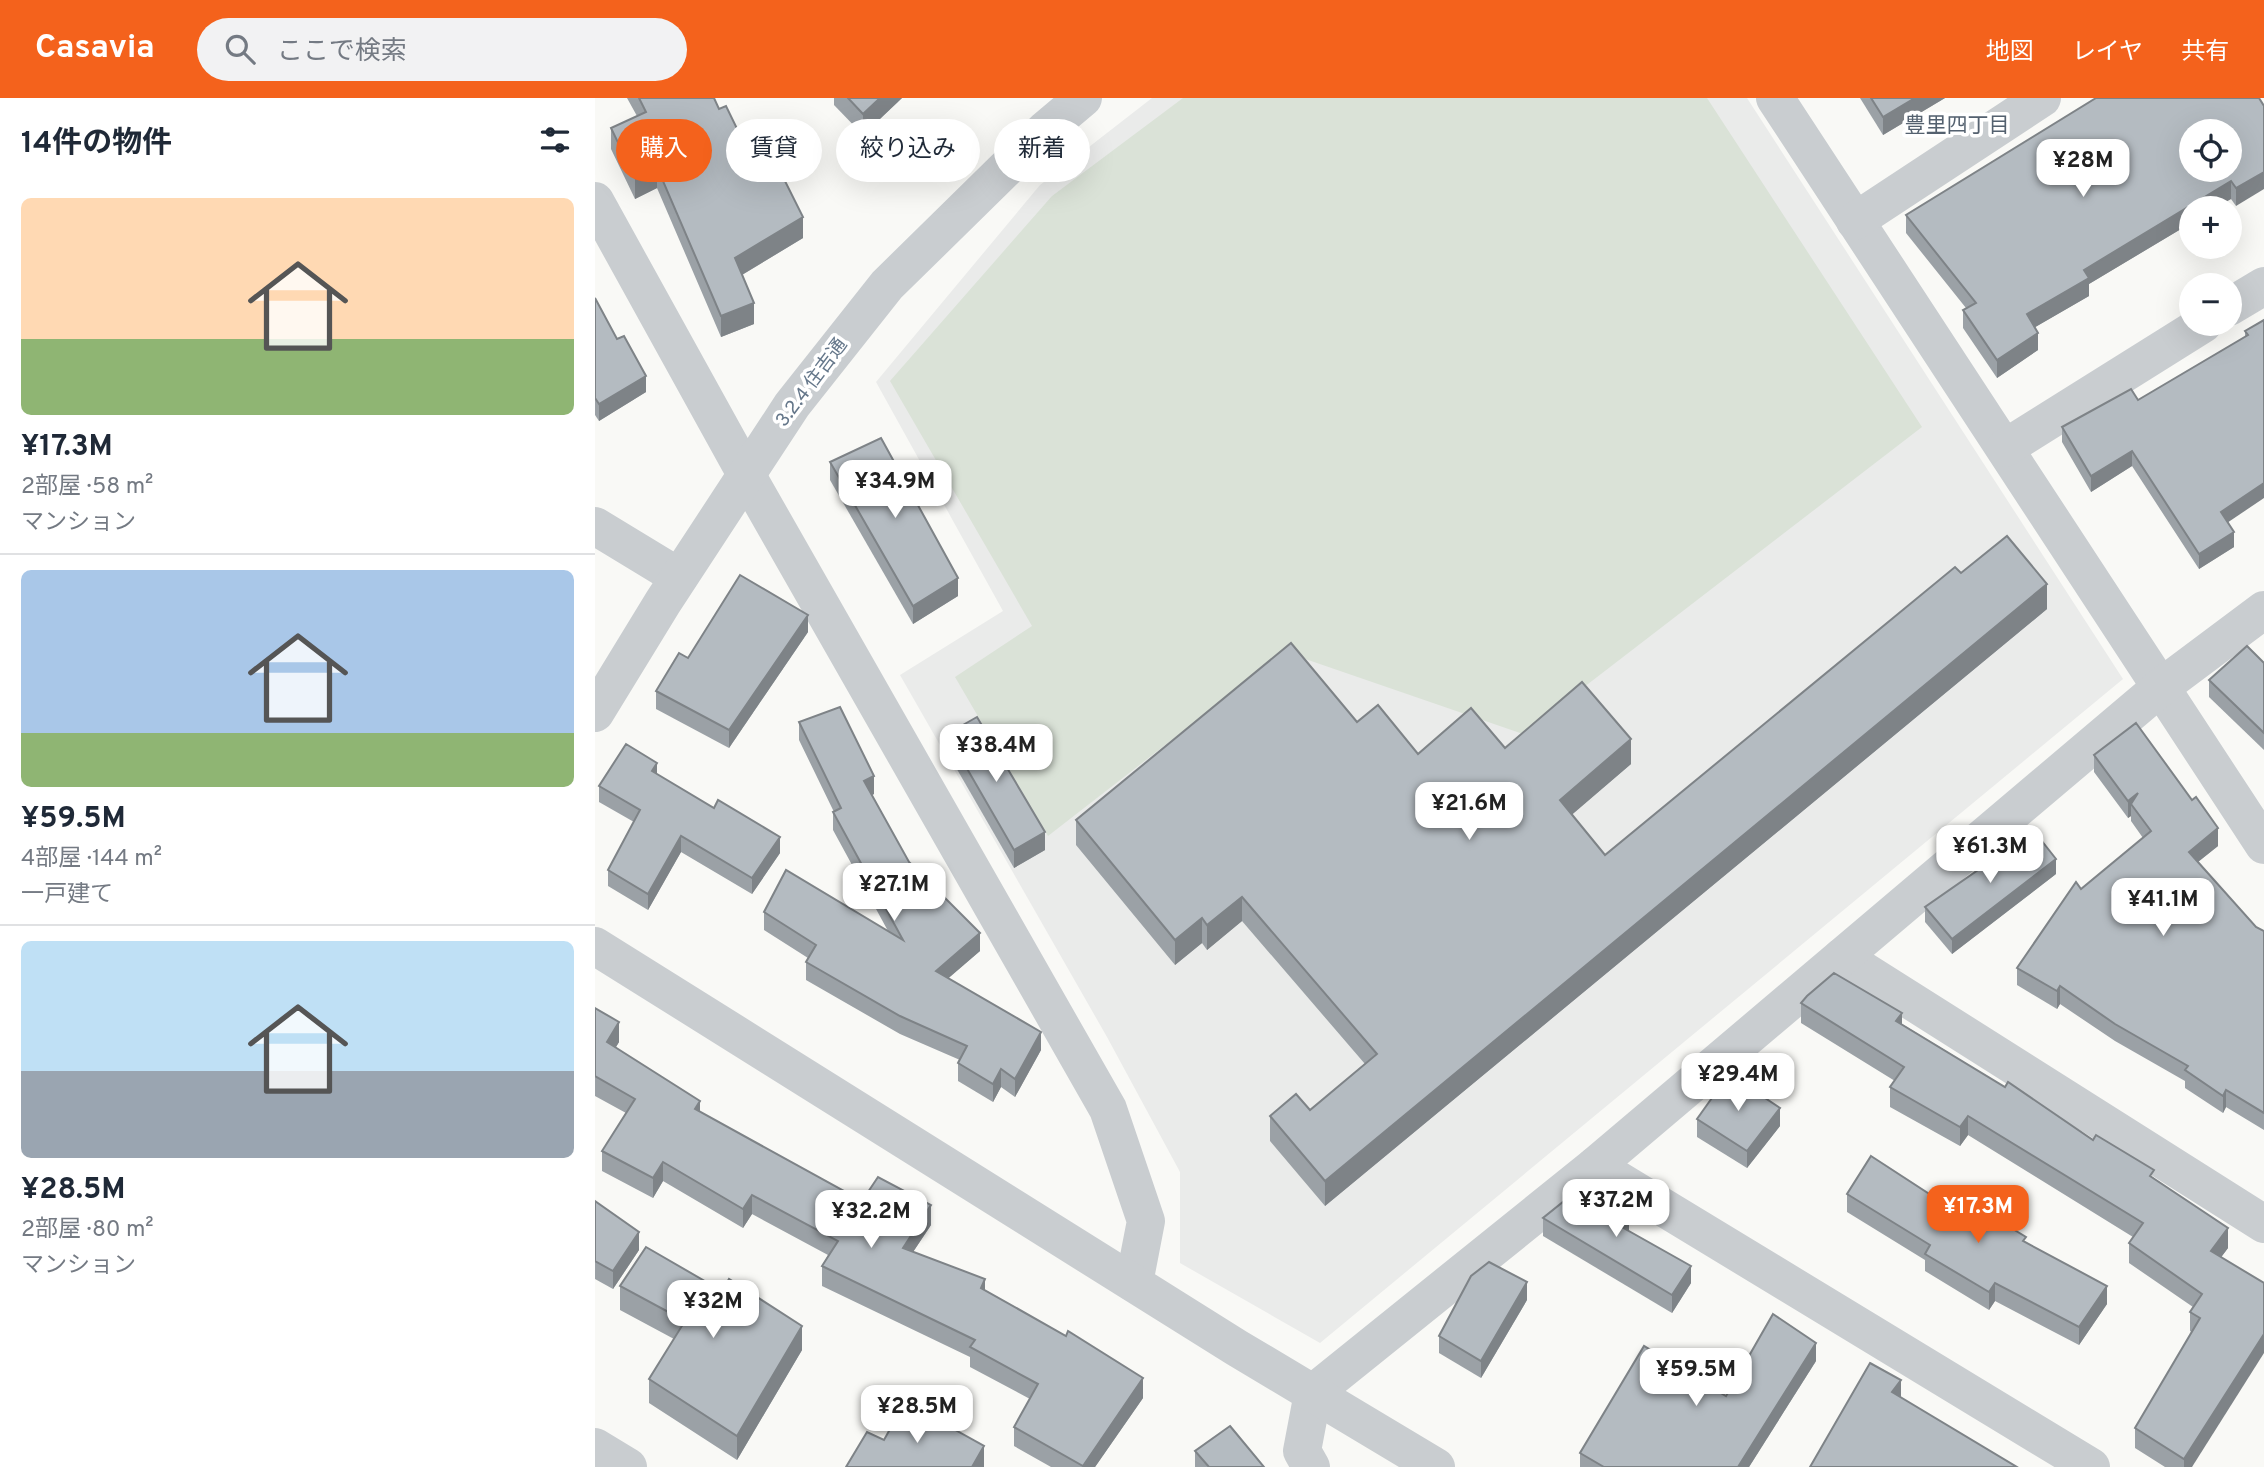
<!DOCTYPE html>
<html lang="ja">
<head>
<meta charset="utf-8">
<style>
	body { margin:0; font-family:Overpass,"Noto Sans JP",sans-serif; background:#f2f2f3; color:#1f2937; height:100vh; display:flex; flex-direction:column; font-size:26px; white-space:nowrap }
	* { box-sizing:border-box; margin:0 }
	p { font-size:23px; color:#747a83 }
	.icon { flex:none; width:38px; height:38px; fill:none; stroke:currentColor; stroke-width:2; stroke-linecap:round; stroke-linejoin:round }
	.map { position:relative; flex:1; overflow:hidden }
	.sheet { display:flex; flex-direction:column; background:#fff; width:595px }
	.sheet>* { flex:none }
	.top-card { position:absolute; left:21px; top:21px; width:665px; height:63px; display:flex; gap:14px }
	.fabs { position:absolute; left:1584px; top:21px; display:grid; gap:14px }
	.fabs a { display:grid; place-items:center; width:63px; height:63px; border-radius:50%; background:#fff; box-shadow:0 7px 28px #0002; font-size:35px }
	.price { position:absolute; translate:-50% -60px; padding:0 16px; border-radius:14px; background:#fff; color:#222; font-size:23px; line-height:46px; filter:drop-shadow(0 2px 4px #0008) }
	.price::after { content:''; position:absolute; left:50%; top:42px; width:21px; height:16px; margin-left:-10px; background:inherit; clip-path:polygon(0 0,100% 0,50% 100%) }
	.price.selected { background:#f4621c; color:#fff }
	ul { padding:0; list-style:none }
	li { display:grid; align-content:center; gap:14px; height:371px; padding:0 21px }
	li+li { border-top:2px solid #e0e1e3 }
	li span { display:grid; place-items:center; height:217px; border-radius:10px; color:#555 }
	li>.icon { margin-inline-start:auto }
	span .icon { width:126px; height:126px; fill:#fffc; stroke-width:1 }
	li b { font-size:30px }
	h2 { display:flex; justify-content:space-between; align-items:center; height:84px; padding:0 21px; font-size:30px }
	.chip { padding:0 24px; border-radius:32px; background:#fff; box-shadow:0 7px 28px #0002; font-size:24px; line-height:63px }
	.chip.selected { background:#f4621c; color:#fff }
	header { display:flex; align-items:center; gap:42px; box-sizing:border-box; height:98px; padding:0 35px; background:#f4621c; color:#fff }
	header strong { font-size:33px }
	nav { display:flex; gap:38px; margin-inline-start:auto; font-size:24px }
	.search { width:490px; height:63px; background:#f2f2f3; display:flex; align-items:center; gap:18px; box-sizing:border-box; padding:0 24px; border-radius:38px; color:#747a83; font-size:26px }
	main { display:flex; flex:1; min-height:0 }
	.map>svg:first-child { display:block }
	.built { fill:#eaebea }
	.green { fill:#dae2d7 }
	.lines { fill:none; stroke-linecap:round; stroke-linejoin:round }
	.minor { stroke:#c9cdd0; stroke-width:38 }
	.tertiary { stroke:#c9cdd0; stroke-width:38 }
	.wall { fill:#9ba1a6 }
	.shaded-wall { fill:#7e8387 }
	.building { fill:#b4bbc1; stroke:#7e8387; stroke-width:2; fill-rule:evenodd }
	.labels { text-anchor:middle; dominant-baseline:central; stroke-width:7; stroke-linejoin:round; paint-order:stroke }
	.street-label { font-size:19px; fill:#65778a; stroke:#fff }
	.neighbourhood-label { font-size:21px; fill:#54616f; stroke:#fff }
</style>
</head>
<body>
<header>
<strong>Casavia</strong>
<div class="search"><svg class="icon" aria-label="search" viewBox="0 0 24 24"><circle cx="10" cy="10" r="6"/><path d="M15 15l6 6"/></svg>ここで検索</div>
<nav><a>地図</a><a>レイヤ</a><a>共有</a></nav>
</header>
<main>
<section class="sheet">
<h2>14件の物件<svg class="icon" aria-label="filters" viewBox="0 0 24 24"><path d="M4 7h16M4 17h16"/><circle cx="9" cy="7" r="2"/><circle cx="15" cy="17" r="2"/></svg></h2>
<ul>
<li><span style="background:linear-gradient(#ffd9b3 65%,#8fb573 0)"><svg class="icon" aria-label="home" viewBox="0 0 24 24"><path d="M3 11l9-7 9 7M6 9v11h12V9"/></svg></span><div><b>¥17.3M</b><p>2部屋 · 58 m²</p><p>マンション</p></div></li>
<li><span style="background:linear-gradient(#a9c7e8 75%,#8fb573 0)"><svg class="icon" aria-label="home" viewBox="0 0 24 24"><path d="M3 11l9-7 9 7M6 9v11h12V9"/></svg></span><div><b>¥59.5M</b><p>4部屋 · 144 m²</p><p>一戸建て</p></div></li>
<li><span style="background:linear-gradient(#bfe0f5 60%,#9aa5b1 0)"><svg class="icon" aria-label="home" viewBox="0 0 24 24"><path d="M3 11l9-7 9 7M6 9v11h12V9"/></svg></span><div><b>¥28.5M</b><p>2部屋 · 80 m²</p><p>マンション</p></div></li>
</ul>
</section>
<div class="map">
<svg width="1669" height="1369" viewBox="0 0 1669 1369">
	<rect width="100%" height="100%" fill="#f9f9f6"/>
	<polygon class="built" points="557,0 1152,0 1528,581 725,1245 585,1165 585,1074 512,939 305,577 408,513 281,284 445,87"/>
	<polygon class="green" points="588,0 1112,0 1327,329 928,636 690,554 453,738 360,579 437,528 295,283 457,98"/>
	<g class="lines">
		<g class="minor">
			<polyline points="1180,0 1669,747"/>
			<polyline points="0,103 152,378 513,1011 551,1123 539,1185"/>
			<polyline points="1260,123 1447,0"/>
			<polyline points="1634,209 1669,188"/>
			<polyline points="1410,350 1608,226"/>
			<polyline points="0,428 84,479"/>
			<polyline points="1247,859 1669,1126"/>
			<polyline points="1000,1068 1496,1369"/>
			<polyline points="0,1349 33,1369"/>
			<polyline points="716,1369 707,1353 718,1295 1000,1068 1566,589 1669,512"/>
		</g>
		<g class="tertiary">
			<polyline points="0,615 68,504 197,307 292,187 450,32 488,0"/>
			<polyline points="0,848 642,1250 841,1369"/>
		</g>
	</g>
	<g class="wall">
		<polygon points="32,0 119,0 124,11 167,82 208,140 147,177 159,226 126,239 62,90 40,101 16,51 16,30 42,18"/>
		<polygon points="239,0 307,0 268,37 239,7"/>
		<polygon points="1265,0 1350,0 1288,37"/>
		<polygon points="1664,0 1641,108 1636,101 1596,110 1596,125 1494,186 1494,198 1440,229 1443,252 1402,280 1368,230 1368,212 1371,210 1311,135 1311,117"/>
		<polygon points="0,200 51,294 4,323 0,317"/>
		<polygon points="1669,222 1633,424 1639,449 1604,471 1537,368 1496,394 1467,344 1467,329 1543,302 1650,239 1650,233"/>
		<polygon points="235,364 363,498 318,526 235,382"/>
		<polygon points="1366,475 1452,511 730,1108 675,1043 675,1018 715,1012 770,966 647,823 612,852 607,845 580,867 481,747 481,722 762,624 823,656 910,650 1036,666 977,716 1010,757"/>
		<polygon points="213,534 134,650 61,611 61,593 93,560"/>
		<polygon points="1669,565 1669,652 1614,599 1614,582"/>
		<polygon points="204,624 279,696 277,697 314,764 385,853 353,880 446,952 420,999 406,989 398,1004 363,983 363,965 365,962 305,936 211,882 211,864 213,860 169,832 169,814 293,833 238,732 238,714 239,714 204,642"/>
		<polygon points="352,636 450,752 419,770 352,654"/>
		<polygon points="1499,657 1623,748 1603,764 1661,829 1669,833 1669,1032 1631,1009 1628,1015 1590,990 1590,983 1520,943 1465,906 1462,911 1422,887 1422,870 1486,791 1548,740 1536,723 1536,718 1533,720 1499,674"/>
		<polygon points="62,676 185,755 157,796 86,754 53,812 13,788 13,772 39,724 4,704 4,688"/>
		<polygon points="1461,776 1357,856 1330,824 1330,809"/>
		<polygon points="1206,905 1307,926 1559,1080 1633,1150 1626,1159 1597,1369 1570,1369 1540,1350 1540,1330 1597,1234 1595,1233 1595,1214 1598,1209 1534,1165 1534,1145 1538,1139 1373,1037 1365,1048 1295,1009 1295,989 1300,983 1206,925"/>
		<polygon points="0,910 24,944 21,949 105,1014 267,1103 336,1127 318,1154 390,1193 548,1300 500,1369 456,1369 419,1348 419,1329 435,1301 375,1269 375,1259 227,1188 227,1168 233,1157 157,1116 148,1130 68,1083 58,1100 7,1073 7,1053 31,1015 0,998"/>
		<polygon points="1102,1021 1185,1028 1152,1070 1102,1039"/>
		<polygon points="1252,1096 1356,1110 1431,1144 1512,1206 1484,1247 1400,1203 1394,1212 1330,1173 1330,1162 1252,1114"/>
		<polygon points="0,1103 44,1152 18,1191 0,1181"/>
		<polygon points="948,1120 1096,1185 1077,1215 948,1138"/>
		<polygon points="25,1188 207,1252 142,1362 54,1305 54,1281 79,1241 25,1212"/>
		<polygon points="932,1202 886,1280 844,1255 844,1238"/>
		<polygon points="1221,1263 1154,1369 985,1369 985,1355"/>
		<polygon points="600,1353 669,1369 600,1369"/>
	</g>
	<g class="shaded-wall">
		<polygon points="285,0 307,0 268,37 268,16"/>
		<polygon points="1320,0 1350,0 1288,37 1288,19"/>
		<polygon points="62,69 62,90 40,101 40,80"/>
		<polygon points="1669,74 1669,91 1641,108 1641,90"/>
		<polygon points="1636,83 1636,101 1621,110 1596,110 1596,125 1494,186 1494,198 1432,234 1432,216 1489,172"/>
		<polygon points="208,119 208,140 140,181 140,160"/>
		<polygon points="159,205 159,226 126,239 126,218"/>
		<polygon points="1443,235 1443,252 1402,280 1402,262"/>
		<polygon points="51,278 51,294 4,323 4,306"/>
		<polygon points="1537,353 1537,368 1496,394 1496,378"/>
		<polygon points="1669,385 1669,400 1626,429 1626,414"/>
		<polygon points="1639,434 1639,449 1604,471 1604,456"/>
		<polygon points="363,480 363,498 318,526 318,508"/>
		<polygon points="1452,486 1452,511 730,1108 730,1083"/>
		<polygon points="213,517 213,534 134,650 134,632"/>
		<polygon points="1036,641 1036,666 965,727 965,702"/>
		<polygon points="62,665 62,681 57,673"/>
		<polygon points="279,678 279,696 269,701 269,683"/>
		<polygon points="1543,695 1536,706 1536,718 1533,720 1533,703"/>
		<polygon points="1623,730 1623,748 1594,771 1594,754"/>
		<polygon points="450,734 450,752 419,770 419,752"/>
		<polygon points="86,738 86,754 53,812 53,796"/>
		<polygon points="185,739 185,755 157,796 157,780"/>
		<polygon points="1461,761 1461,776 1357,856 1357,841"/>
		<polygon points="647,799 647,823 612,852 612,827"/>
		<polygon points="607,820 607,845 580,867 580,842"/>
		<polygon points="385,835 385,853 341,891 341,873"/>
		<polygon points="1465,888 1465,906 1462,911 1462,893"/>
		<polygon points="1307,915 1307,935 1301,923"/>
		<polygon points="24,924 24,944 12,963 12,944"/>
		<polygon points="446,934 446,952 420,999 420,981"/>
		<polygon points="406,971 406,989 398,1004 398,986"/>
		<polygon points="1631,992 1631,1009 1628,1015 1628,998"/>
		<polygon points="105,1003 105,1023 100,1011"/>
		<polygon points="1185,1010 1185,1028 1152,1070 1152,1053"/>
		<polygon points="1373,1018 1373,1037 1365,1048 1365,1029"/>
		<polygon points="68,1064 68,1083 58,1100 58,1080"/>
		<polygon points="157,1097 157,1116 148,1130 148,1111"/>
		<polygon points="336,1107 336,1127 308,1169 308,1150"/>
		<polygon points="1034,1117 1034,1135 1025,1128"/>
		<polygon points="1633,1130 1633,1150 1616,1173 1616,1153"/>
		<polygon points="44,1134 44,1152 18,1191 18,1173"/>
		<polygon points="1096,1168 1096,1185 1077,1215 1077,1197"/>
		<polygon points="390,1181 390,1201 386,1190"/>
		<polygon points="932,1184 932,1202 886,1280 886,1263"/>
		<polygon points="1400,1185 1400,1203 1394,1212 1394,1194"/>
		<polygon points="1512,1188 1512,1206 1484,1247 1484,1229"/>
		<polygon points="207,1228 207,1252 142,1362 142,1338"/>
		<polygon points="1669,1236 1669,1255 1597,1369 1589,1369 1589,1361"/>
		<polygon points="1221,1245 1221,1263 1154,1369 1143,1369"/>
		<polygon points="548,1280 548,1300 500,1369 488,1369"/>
		<polygon points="1306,1282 1306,1302 1297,1294"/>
		<polygon points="389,1348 389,1369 377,1369"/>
	</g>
	<g class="building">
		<polygon points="44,0 119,0 124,11 131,8 167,82 185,73 208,119 140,160 159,205 126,218 62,69 40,80 16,30 51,14"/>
		<polygon points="253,0 285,0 268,16"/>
		<polygon points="1276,0 1320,0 1288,19"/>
		<path d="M1501,0H1664L1669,8V74L1641,90L1636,83L1489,172L1494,180L1432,216L1443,235L1402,262L1368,212L1381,205L1311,117ZM1596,33H1634V72H1596Z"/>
		<polygon points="0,200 22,241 29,238 51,278 4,306 0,300"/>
		<polygon points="1669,222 1669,385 1626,414 1639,434 1604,456 1537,353 1496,378 1467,329 1536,291 1543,302 1653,237 1650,233"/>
		<polygon points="286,340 363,480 318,508 235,364"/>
		<polygon points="1412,438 1452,486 730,1083 675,1018 701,996 715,1012 782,956 647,799 612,827 607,820 580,842 481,722 696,545 762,624 783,607 823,656 876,610 910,650 987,584 1036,641 965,702 1010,757 1360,469 1366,475"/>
		<polygon points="145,477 213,517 134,632 61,593 84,555 93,560"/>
		<polygon points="1652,548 1669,565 1669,635 1614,582"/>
		<polygon points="245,609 279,678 269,683 314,764 385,835 341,873 446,934 420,981 406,971 398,986 363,965 372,948 305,918 211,864 221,847 169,814 191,772 308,842 238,714 246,710 204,624"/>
		<polygon points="382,619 450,734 419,752 352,636"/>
		<polygon points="1541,625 1597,702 1601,699 1623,730 1594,754 1661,829 1669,833 1669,1015 1631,992 1628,998 1590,972 1593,968 1520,926 1465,888 1462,893 1422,870 1481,784 1486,791 1556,733 1536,706 1543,695 1533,703 1499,657"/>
		<polygon points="31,646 62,665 57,673 119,710 123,702 185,739 157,780 86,738 53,796 13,772 45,712 4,688"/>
		<polygon points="1439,733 1461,761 1357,841 1330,809"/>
		<polygon points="1239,875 1307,915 1301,923 1410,989 1413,984 1498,1042 1501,1037 1559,1072 1555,1078 1633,1130 1616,1153 1669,1185 1669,1236 1589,1361 1540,1330 1605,1220 1595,1214 1607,1196 1534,1145 1548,1125 1373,1018 1365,1029 1295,989 1309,969 1206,905 1212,898"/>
		<polygon points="0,910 24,924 12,944 105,1003 100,1011 267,1103 283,1079 336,1107 308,1150 390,1181 386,1190 471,1238 473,1233 548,1280 488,1368 419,1329 443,1286 375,1249 380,1242 227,1168 243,1143 157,1097 148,1111 68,1064 58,1080 7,1053 40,1001 0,978"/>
		<polygon points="1134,976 1185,1010 1152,1053 1102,1021"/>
		<polygon points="1276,1058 1356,1110 1363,1098 1431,1139 1428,1143 1512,1188 1484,1229 1400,1185 1394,1194 1330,1156 1335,1147 1252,1096"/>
		<polygon points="989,1087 1034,1117 1025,1128 1096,1168 1077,1197 948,1120"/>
		<polygon points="0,1103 44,1134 18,1173 0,1163"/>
		<polygon points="51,1149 127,1193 134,1181 207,1228 142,1338 54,1281 90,1223 25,1188"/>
		<polygon points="894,1164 932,1184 886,1263 844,1238 876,1178"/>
		<polygon points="1178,1216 1221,1245 1143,1369 1009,1369 985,1355 1049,1248 1131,1298"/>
		<polygon points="1275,1265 1306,1282 1297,1294 1422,1369 1215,1369"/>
		<polygon points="310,1304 389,1348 377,1369 251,1369 272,1334 289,1342"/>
		<polygon points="635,1328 669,1369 614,1369 600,1353"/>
	</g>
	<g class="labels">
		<g class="street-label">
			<text transform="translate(217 285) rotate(-53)">3.2.4 住吉通</text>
		</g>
		<g class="neighbourhood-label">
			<text x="1362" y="28">豊里四丁目</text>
		</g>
	</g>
</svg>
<div class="fabs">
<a><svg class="icon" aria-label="locate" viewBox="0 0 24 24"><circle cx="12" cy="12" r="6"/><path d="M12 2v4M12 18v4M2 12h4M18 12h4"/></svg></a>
<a>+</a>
<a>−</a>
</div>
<b class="price" style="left:1488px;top:101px">¥28M</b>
<b class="price" style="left:300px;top:422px">¥34.9M</b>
<b class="price" style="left:401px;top:686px">¥38.4M</b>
<b class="price" style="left:874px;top:744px">¥21.6M</b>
<b class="price" style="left:1395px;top:787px">¥61.3M</b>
<b class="price" style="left:299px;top:825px">¥27.1M</b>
<b class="price" style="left:1568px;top:840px">¥41.1M</b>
<b class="price" style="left:1143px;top:1015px">¥29.4M</b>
<b class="price" style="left:1021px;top:1141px">¥37.2M</b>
<b class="price selected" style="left:1383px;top:1147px">¥17.3M</b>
<b class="price" style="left:276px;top:1152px">¥32.2M</b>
<b class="price" style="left:118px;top:1242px">¥32M</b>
<b class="price" style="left:1101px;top:1310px">¥59.5M</b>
<b class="price" style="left:322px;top:1347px">¥28.5M</b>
<div class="top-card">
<a class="chip selected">購入</a>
<a class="chip">賃貸</a>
<a class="chip">絞り込み</a>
<a class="chip">新着</a>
</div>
</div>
</main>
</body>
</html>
